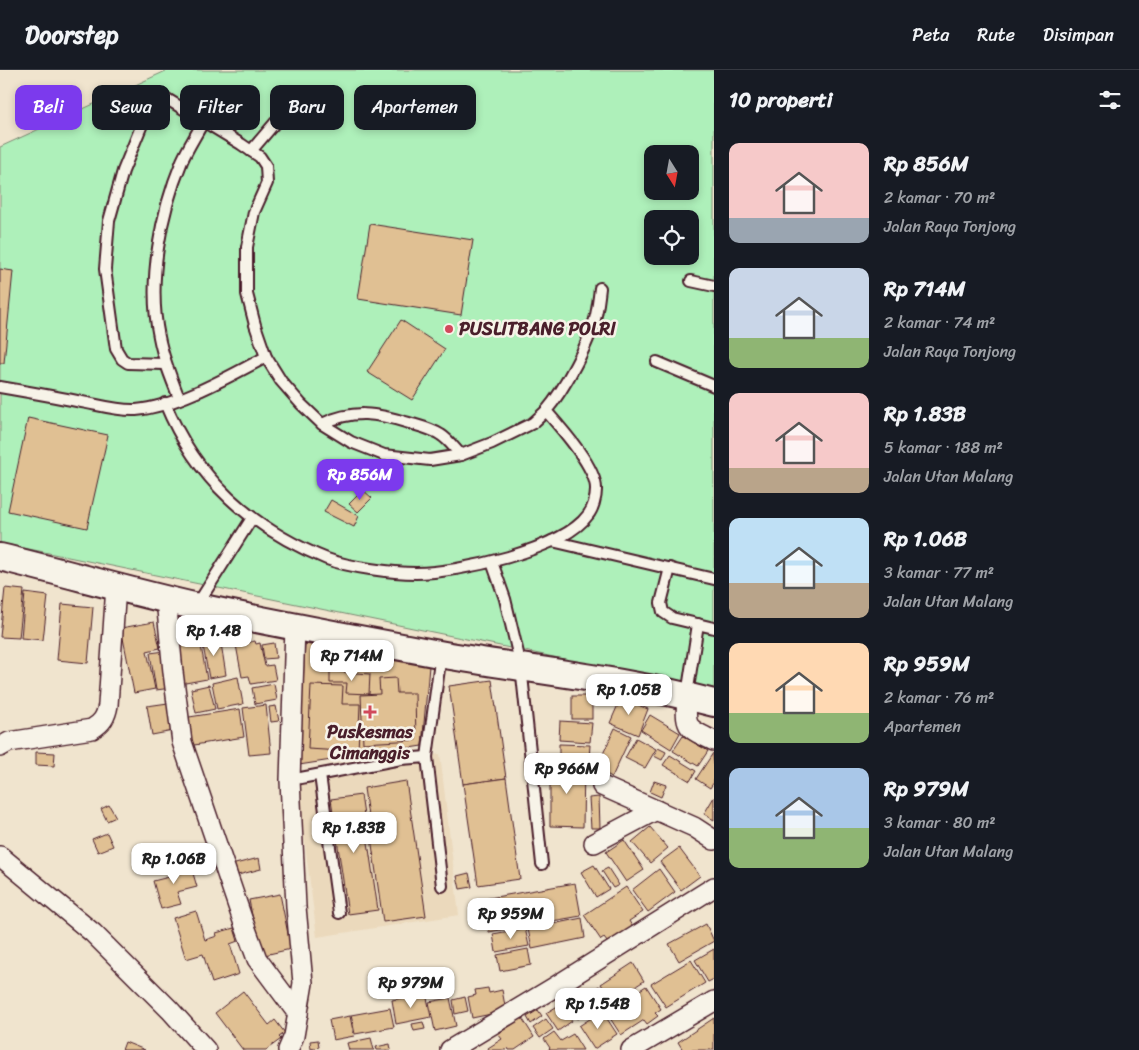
<!DOCTYPE html>
<html lang="id">
<head>
<meta charset="utf-8">
<style>
	body { margin:0; font-family:Sriracha,sans-serif; background:#242831; color:#f1f3f6; height:100vh; display:flex; flex-direction:column; font-size:19px; white-space:nowrap }
	* { box-sizing:border-box; margin:0 }
	p { font-size:16px; color:#9ea1a6 }
	.icon { flex:none; width:28px; height:28px; fill:none; stroke:currentColor; stroke-width:2; stroke-linecap:round; stroke-linejoin:round }
	.map { position:relative; flex:1; overflow:hidden }
	.sheet { display:flex; flex-direction:column; background:#171b24; width:425px }
	.sheet>* { flex:none }
	.top-card { position:absolute; left:15px; top:15px; width:475px; height:45px; display:flex; gap:10px }
	.needle { width:32px; rotate:169deg }
	.tools { position:absolute; left:644px; top:75px; display:grid; gap:10px }
	.tools a { display:grid; place-items:center; width:55px; height:55px; border-radius:10px; background:#171b24; box-shadow:0 2px 8px #0003; font-size:25px }
	.price { position:absolute; translate:-50% -42px; padding:0 11px; border-radius:10px; background:#fff; color:#222; font-size:16px; line-height:32px; filter:drop-shadow(0 1px 2px #0008) }
	.price::after { content:''; position:absolute; left:50%; top:30px; width:15px; height:11px; margin-left:-8px; background:inherit; clip-path:polygon(0 0,100% 0,50% 100%) }
	.price.on { background:#7c3aed; color:#fff }
	ul { padding:0; list-style:none }
	li { display:flex; align-items:center; gap:15px; height:125px; padding:0 15px }
	li span { display:grid; place-items:center; flex:none; width:140px; height:100px; border-radius:10px; color:#555 }
	li>.icon { margin-inline-start:auto }
	span .icon { width:60px; height:60px; fill:#fffc; stroke-width:1 }
	li b { font-size:21px }
	h2 { display:flex; justify-content:space-between; align-items:center; height:60px; padding:0 15px; font-size:21px }
	.pill { padding:0 18px; border-radius:10px; background:#171b24; box-shadow:0 2px 8px #0003; font-size:18px; line-height:45px }
	.pill.on { background:#7c3aed; color:#fff }
	header { display:flex; align-items:center; gap:30px; box-sizing:border-box; height:70px; padding:0 25px; background:#171b24; border-bottom:1px solid #363941 }
	header strong { font-size:24px }
	nav { display:flex; gap:28px; margin-inline-start:auto; font-size:18px }
	main { display:flex; flex:1; min-height:0 }
	.map>svg:first-child { display:block }
	.built { fill:#ebd9bc }
	.green { fill:#aef0ba; stroke:#7c8872; fill-rule:evenodd }
	.building { fill:#e0c093; stroke:#4a1f2b }
	.lines { fill:none; stroke-linecap:round; stroke-linejoin:round }
	.lane-casing { stroke:#4a1f2b; stroke-width:14 }
	.street-casing { stroke:#4a1f2b; stroke-width:22 }
	.secondary-casing { stroke:#4a1f2b; stroke-width:30 }
	.lane { stroke:#f7f3e8; stroke-width:10 }
	.street { stroke:#f7f3e8; stroke-width:19 }
	.secondary { stroke:#f7f3e8; stroke-width:26 }
	.poi-dot { fill:#d1495b; stroke:#f7f3e8; stroke-width:2 }
	.labels { text-anchor:middle; dominant-baseline:central; stroke-width:5; stroke-linejoin:round; paint-order:stroke }
	.poi-label { font-size:18px; font-weight:bold; fill:#4a1f2b; stroke:#f7f3e8; text-anchor:start }
</style>
</head>
<body>
<header>
<strong>Doorstep</strong>
<nav><a>Peta</a><a>Rute</a><a>Disimpan</a></nav>
</header>
<main>
<div class="map">
<svg width="714" height="980" viewBox="0 0 714 980">
	<rect width="100%" height="100%" fill="#f0e4ce"/>
	<filter id="ink" filterUnits="userSpaceOnUse"><feTurbulence type="fractalNoise" baseFrequency=".02" numOctaves="2"/><feDisplacementMap in="SourceGraphic" scale="10" xChannelSelector="R" yChannelSelector="G"/><feConvolveMatrix kernelMatrix="1 2 1 2 8 2 1 2 1" color-interpolation-filters="sRGB"/></filter>
	<g filter="url(#ink)">
		<polygon class="built" points="440,684 459,845 317,867 296,703"/>
		<path class="green" d="M168,0H714V620L0,473V77ZM652,84H690V121H652ZM652,149H690V186H652Z"/>
		<g class="building">
			<polygon points="370,154 473,170 461,245 358,229"/>
			<polygon points="0,199 13,201 4,293 0,293"/>
			<polygon points="401,250 445,279 412,330 367,302"/>
			<polygon points="28,348 108,365 87,458 8,441"/>
			<polygon points="363,420 372,428 358,442 349,434"/>
			<polygon points="331,430 359,446 354,457 324,442"/>
			<polygon points="5,518 24,520 19,568 0,567"/>
			<polygon points="25,523 48,526 43,570 21,568"/>
			<polygon points="62,534 93,537 88,593 57,590"/>
			<polygon points="154,552 160,578 147,581 155,619 134,623 121,558"/>
			<polygon points="198,560 207,609 180,614 172,565"/>
			<polygon points="220,567 226,605 209,608 202,570"/>
			<polygon points="255,571 256,574 260,573 265,596 273,595 276,610 251,614 249,606 242,607 236,575"/>
			<polygon points="274,573 276,588 264,589 262,575"/>
			<polygon points="305,574 429,596 422,676 299,695"/>
			<polygon points="165,581 171,618 156,620 150,583"/>
			<polygon points="330,601 370,604 369,624 346,623 347,613 330,613"/>
			<polygon points="238,607 243,634 217,639 212,613"/>
			<polygon points="396,608 397,623 415,623 416,670 363,673 361,625 380,624 379,609"/>
			<polygon points="492,610 506,708 463,714 449,616"/>
			<polygon points="274,614 277,630 255,634 252,618"/>
			<polygon points="209,615 215,639 196,643 191,619"/>
			<polygon points="311,615 343,616 342,634 360,634 358,682 308,679"/>
			<rect x="572" y="626" width="20" height="23"/>
			<polygon points="621,628 648,639 638,665 610,653"/>
			<polygon points="168,633 173,661 152,665 147,636"/>
			<polygon points="266,635 271,683 249,685 243,638"/>
			<polygon points="276,636 279,651 271,652 269,637"/>
			<polygon points="240,639 244,667 188,676 183,648"/>
			<polygon points="650,645 680,663 671,679 641,660"/>
			<polygon points="560,651 592,653 590,672 559,670"/>
			<polygon points="615,658 631,666 612,707 596,699"/>
			<polygon points="683,666 708,681 698,696 673,681"/>
			<polygon points="636,668 656,679 645,698 625,688"/>
			<polygon points="559,674 590,675 589,690 559,689"/>
			<polygon points="658,678 666,682 662,690 654,686"/>
			<polygon points="36,682 55,683 54,696 36,695"/>
			<polygon points="713,683 714,712 710,718 696,709"/>
			<polygon points="670,685 696,701 690,711 663,695"/>
			<polygon points="550,694 584,694 583,757 550,756"/>
			<polygon points="506,708 520,809 478,815 463,714"/>
			<polygon points="406,711 426,846 383,852 364,718"/>
			<polygon points="654,711 666,715 661,727 650,722"/>
			<polygon points="361,725 378,840 348,844 331,729"/>
			<polygon points="599,727 600,758 591,758 589,728"/>
			<polygon points="714,727 714,750 704,744"/>
			<polygon points="109,735 116,747 107,751 101,739"/>
			<polygon points="650,757 668,778 650,793 632,772"/>
			<polygon points="107,763 113,776 98,782 92,769"/>
			<polygon points="624,770 644,800 626,812 606,782"/>
			<polygon points="679,778 700,806 681,820 660,792"/>
			<polygon points="259,788 261,799 234,806 231,795"/>
			<polygon points="190,793 197,817 177,822 181,834 161,839 153,811 169,807 166,799"/>
			<polygon points="594,795 609,819 596,827 581,802"/>
			<polygon points="608,798 619,815 613,818 602,801"/>
			<polygon points="659,799 675,822 648,842 632,820"/>
			<polygon points="469,803 472,817 460,819 457,806"/>
			<polygon points="575,813 581,846 489,862 484,829"/>
			<polygon points="626,817 643,842 629,851 635,861 611,877 604,868 601,870 584,845"/>
			<polygon points="280,824 291,879 260,886 249,830"/>
			<polygon points="196,841 205,870 217,866 216,863 234,858 238,871 230,874 239,904 212,913 203,884 186,889 173,848"/>
			<polygon points="582,848 585,868 532,879 528,859"/>
			<polygon points="706,854 714,871 679,891 669,874"/>
			<polygon points="525,858 529,876 496,882 493,864"/>
			<polygon points="528,879 531,895 500,901 497,885"/>
			<polygon points="714,879 714,909 708,912 695,890"/>
			<polygon points="691,890 705,913 666,937 651,914"/>
			<polygon points="633,893 644,911 612,931 601,914"/>
			<polygon points="599,916 603,921 580,936 577,931"/>
			<polygon points="646,916 661,939 655,943 658,946 647,954 644,950 621,965 606,942"/>
			<polygon points="488,918 489,923 502,920 506,941 472,948 468,927 476,925 475,920"/>
			<polygon points="243,921 269,955 275,950 285,963 279,967 281,969 266,980 243,980 215,943"/>
			<polygon points="426,923 431,947 396,954 392,930"/>
			<polygon points="465,927 468,941 455,944 453,930"/>
			<polygon points="450,928 456,956 435,961 429,932"/>
			<polygon points="600,929 604,935 589,945 585,938"/>
			<polygon points="561,934 572,951 558,961 546,943"/>
			<polygon points="579,936 585,944 577,949 572,941"/>
			<polygon points="390,938 394,957 355,964 351,945"/>
			<polygon points="538,940 542,946 531,954 527,947"/>
			<polygon points="602,941 617,964 594,979 579,956"/>
			<polygon points="350,946 354,966 333,970 329,950"/>
			<polygon points="522,948 534,967 515,980 509,980 508,978 506,980 489,980 488,978 502,969 498,964"/>
			<polygon points="714,948 714,980 683,980 678,972"/>
			<polygon points="546,949 553,959 540,968 533,958"/>
			<polygon points="423,952 425,959 414,961 412,954"/>
			<polygon points="554,962 561,971 573,964 583,980 548,980 550,978 544,969"/>
			<polygon points="371,968 374,980 349,980 347,973"/>
			<polygon points="318,970 319,977 311,979 310,971"/>
			<polygon points="125,972 145,980 122,980"/>
			<polygon points="390,974 391,980 377,980 376,977"/>
		</g>
		<g class="lines">
			<g class="lane-casing">
				<g id="lane">
					<polyline points="251,81 297,27"/>
					<polyline points="691,211 714,216"/>
					<polyline points="657,292 714,316"/>
					<polyline points="165,294 128,293 122,289 116,279 105,199 109,151 123,101 143,52 149,39 155,34 159,30 167,29 241,74 260,87 266,96 267,113 254,142 247,177 247,224 255,255 266,287 281,311 301,334 322,354 351,372 384,385 430,390 461,385 492,373 533,353 546,341"/>
					<path d="M0,317C29,322 58,327 87,333C102,336 120,341 136,340C176,337 230,306 266,287"/>
					<path d="M179,328C171,308 163,288 159,267C147,211 161,142 182,91C188,77 197,64 204,50"/>
					<path d="M165,333C196,409 251,458 327,489C348,497 392,503 416,503C457,503 563,480 588,445C593,439 596,428 596,420C597,398 561,358 546,341C564,320 590,272 596,245C598,236 599,227 600,218"/>
					<path d="M322,354C354,339 376,343 409,353C419,356 432,359 441,365C449,370 455,379 461,385"/>
					<polyline points="552,471 714,509"/>
					<polyline points="492,492 505,529 521,596 542,794"/>
					<polyline points="670,498 661,533 663,542 672,548 714,558"/>
					<polyline points="197,535 252,448"/>
					<polyline points="441,584 427,687 442,816"/>
					<polyline points="687,625 698,554"/>
					<polyline points="320,705 339,843"/>
					<polyline points="290,710 401,689 427,687"/>
				</g>
			</g>
			<g class="street-casing">
				<g id="street">
					<polyline points="166,529 173,602 182,672 243,851 257,889 298,944"/>
					<path d="M687,626C685,658 685,657 714,671"/>
					<path d="M0,677L9,672L92,659C102,653 106,647 108,635L116,516"/>
					<polyline points="602,716 694,757 714,770"/>
					<polyline points="594,773 656,740"/>
					<polyline points="0,786 93,863 170,940 206,980"/>
					<polyline points="288,980 294,966 303,913 296,837 290,710 295,557"/>
					<polyline points="450,980 553,918 714,817"/>
					<polyline points="631,980 714,931"/>
				</g>
			</g>
			<g class="secondary-casing">
				<path id="secondary" d="M0,487C66,503 132,522 198,537C278,554 358,569 439,584C530,600 624,609 714,633"/>
			</g>
			<use href="#lane" class="lane"/>
			<use href="#street" class="street"/>
			<use href="#secondary" class="secondary"/>
		</g>
	</g>
	<g class="poi-dot">
		<circle cx="449" cy="259" r="5"/>
		<path d="M367.5 634.5h5v5h5v5h-5v5h-5v-5h-5v-5h5z"/>
	</g>
	<g class="labels">
		<g class="poi-label">
			<text x="459" y="259">PUSLITBANG POLRI</text>
			<text x="370" y="662" text-anchor="middle">Puskesmas<tspan x="370" dy="21">Cimanggis</tspan></text>
		</g>
	</g>
</svg>
<div class="tools">
<a><svg class="needle" viewBox="-14 -14 28 28"><path d="M0-13l5 13h-10z" fill="#e53935"/><path d="M0 13l5-13h-10z" fill="#9ea1a6"/></svg></a>
<a><svg class="icon" aria-label="locate" viewBox="0 0 24 24"><circle cx="12" cy="12" r="6"/><path d="M12 2v4M12 18v4M2 12h4M18 12h4"/></svg></a>
</div>
<b class="price on" style="left:360px;top:431px">Rp 856M</b>
<b class="price" style="left:214px;top:587px">Rp 1.4B</b>
<b class="price" style="left:352px;top:612px">Rp 714M</b>
<b class="price" style="left:629px;top:646px">Rp 1.05B</b>
<b class="price" style="left:567px;top:725px">Rp 966M</b>
<b class="price" style="left:354px;top:784px">Rp 1.83B</b>
<b class="price" style="left:174px;top:815px">Rp 1.06B</b>
<b class="price" style="left:511px;top:870px">Rp 959M</b>
<b class="price" style="left:411px;top:939px">Rp 979M</b>
<b class="price" style="left:598px;top:960px">Rp 1.54B</b>
<div class="top-card">
<a class="pill on">Beli</a>
<a class="pill">Sewa</a>
<a class="pill">Filter</a>
<a class="pill">Baru</a>
<a class="pill">Apartemen</a>
</div>
</div>
<section class="sheet">
<h2>10 properti<svg class="icon" aria-label="filters" viewBox="0 0 24 24"><path d="M4 7h16M4 17h16"/><circle cx="9" cy="7" r="2"/><circle cx="15" cy="17" r="2"/></svg></h2>
<ul>
<li><span style="background:linear-gradient(#f6c9c9 75%,#9aa5b1 0)"><svg class="icon" aria-label="home" viewBox="0 0 24 24"><path d="M3 11l9-7 9 7M6 9v11h12V9"/></svg></span><div><b>Rp 856M</b><p>2 kamar · 70 m²</p><p>Jalan Raya Tonjong</p></div></li>
<li><span style="background:linear-gradient(#c9d6e8 70%,#8fb573 0)"><svg class="icon" aria-label="home" viewBox="0 0 24 24"><path d="M3 11l9-7 9 7M6 9v11h12V9"/></svg></span><div><b>Rp 714M</b><p>2 kamar · 74 m²</p><p>Jalan Raya Tonjong</p></div></li>
<li><span style="background:linear-gradient(#f6c9c9 75%,#b9a48a 0)"><svg class="icon" aria-label="home" viewBox="0 0 24 24"><path d="M3 11l9-7 9 7M6 9v11h12V9"/></svg></span><div><b>Rp 1.83B</b><p>5 kamar · 188 m²</p><p>Jalan Utan Malang</p></div></li>
<li><span style="background:linear-gradient(#bfe0f5 65%,#b9a48a 0)"><svg class="icon" aria-label="home" viewBox="0 0 24 24"><path d="M3 11l9-7 9 7M6 9v11h12V9"/></svg></span><div><b>Rp 1.06B</b><p>3 kamar · 77 m²</p><p>Jalan Utan Malang</p></div></li>
<li><span style="background:linear-gradient(#ffd9b3 70%,#8fb573 0)"><svg class="icon" aria-label="home" viewBox="0 0 24 24"><path d="M3 11l9-7 9 7M6 9v11h12V9"/></svg></span><div><b>Rp 959M</b><p>2 kamar · 76 m²</p><p>Apartemen</p></div></li>
<li><span style="background:linear-gradient(#a9c7e8 60%,#8fb573 0)"><svg class="icon" aria-label="home" viewBox="0 0 24 24"><path d="M3 11l9-7 9 7M6 9v11h12V9"/></svg></span><div><b>Rp 979M</b><p>3 kamar · 80 m²</p><p>Jalan Utan Malang</p></div></li>
</ul>
</section>
</main>
</body>
</html>
